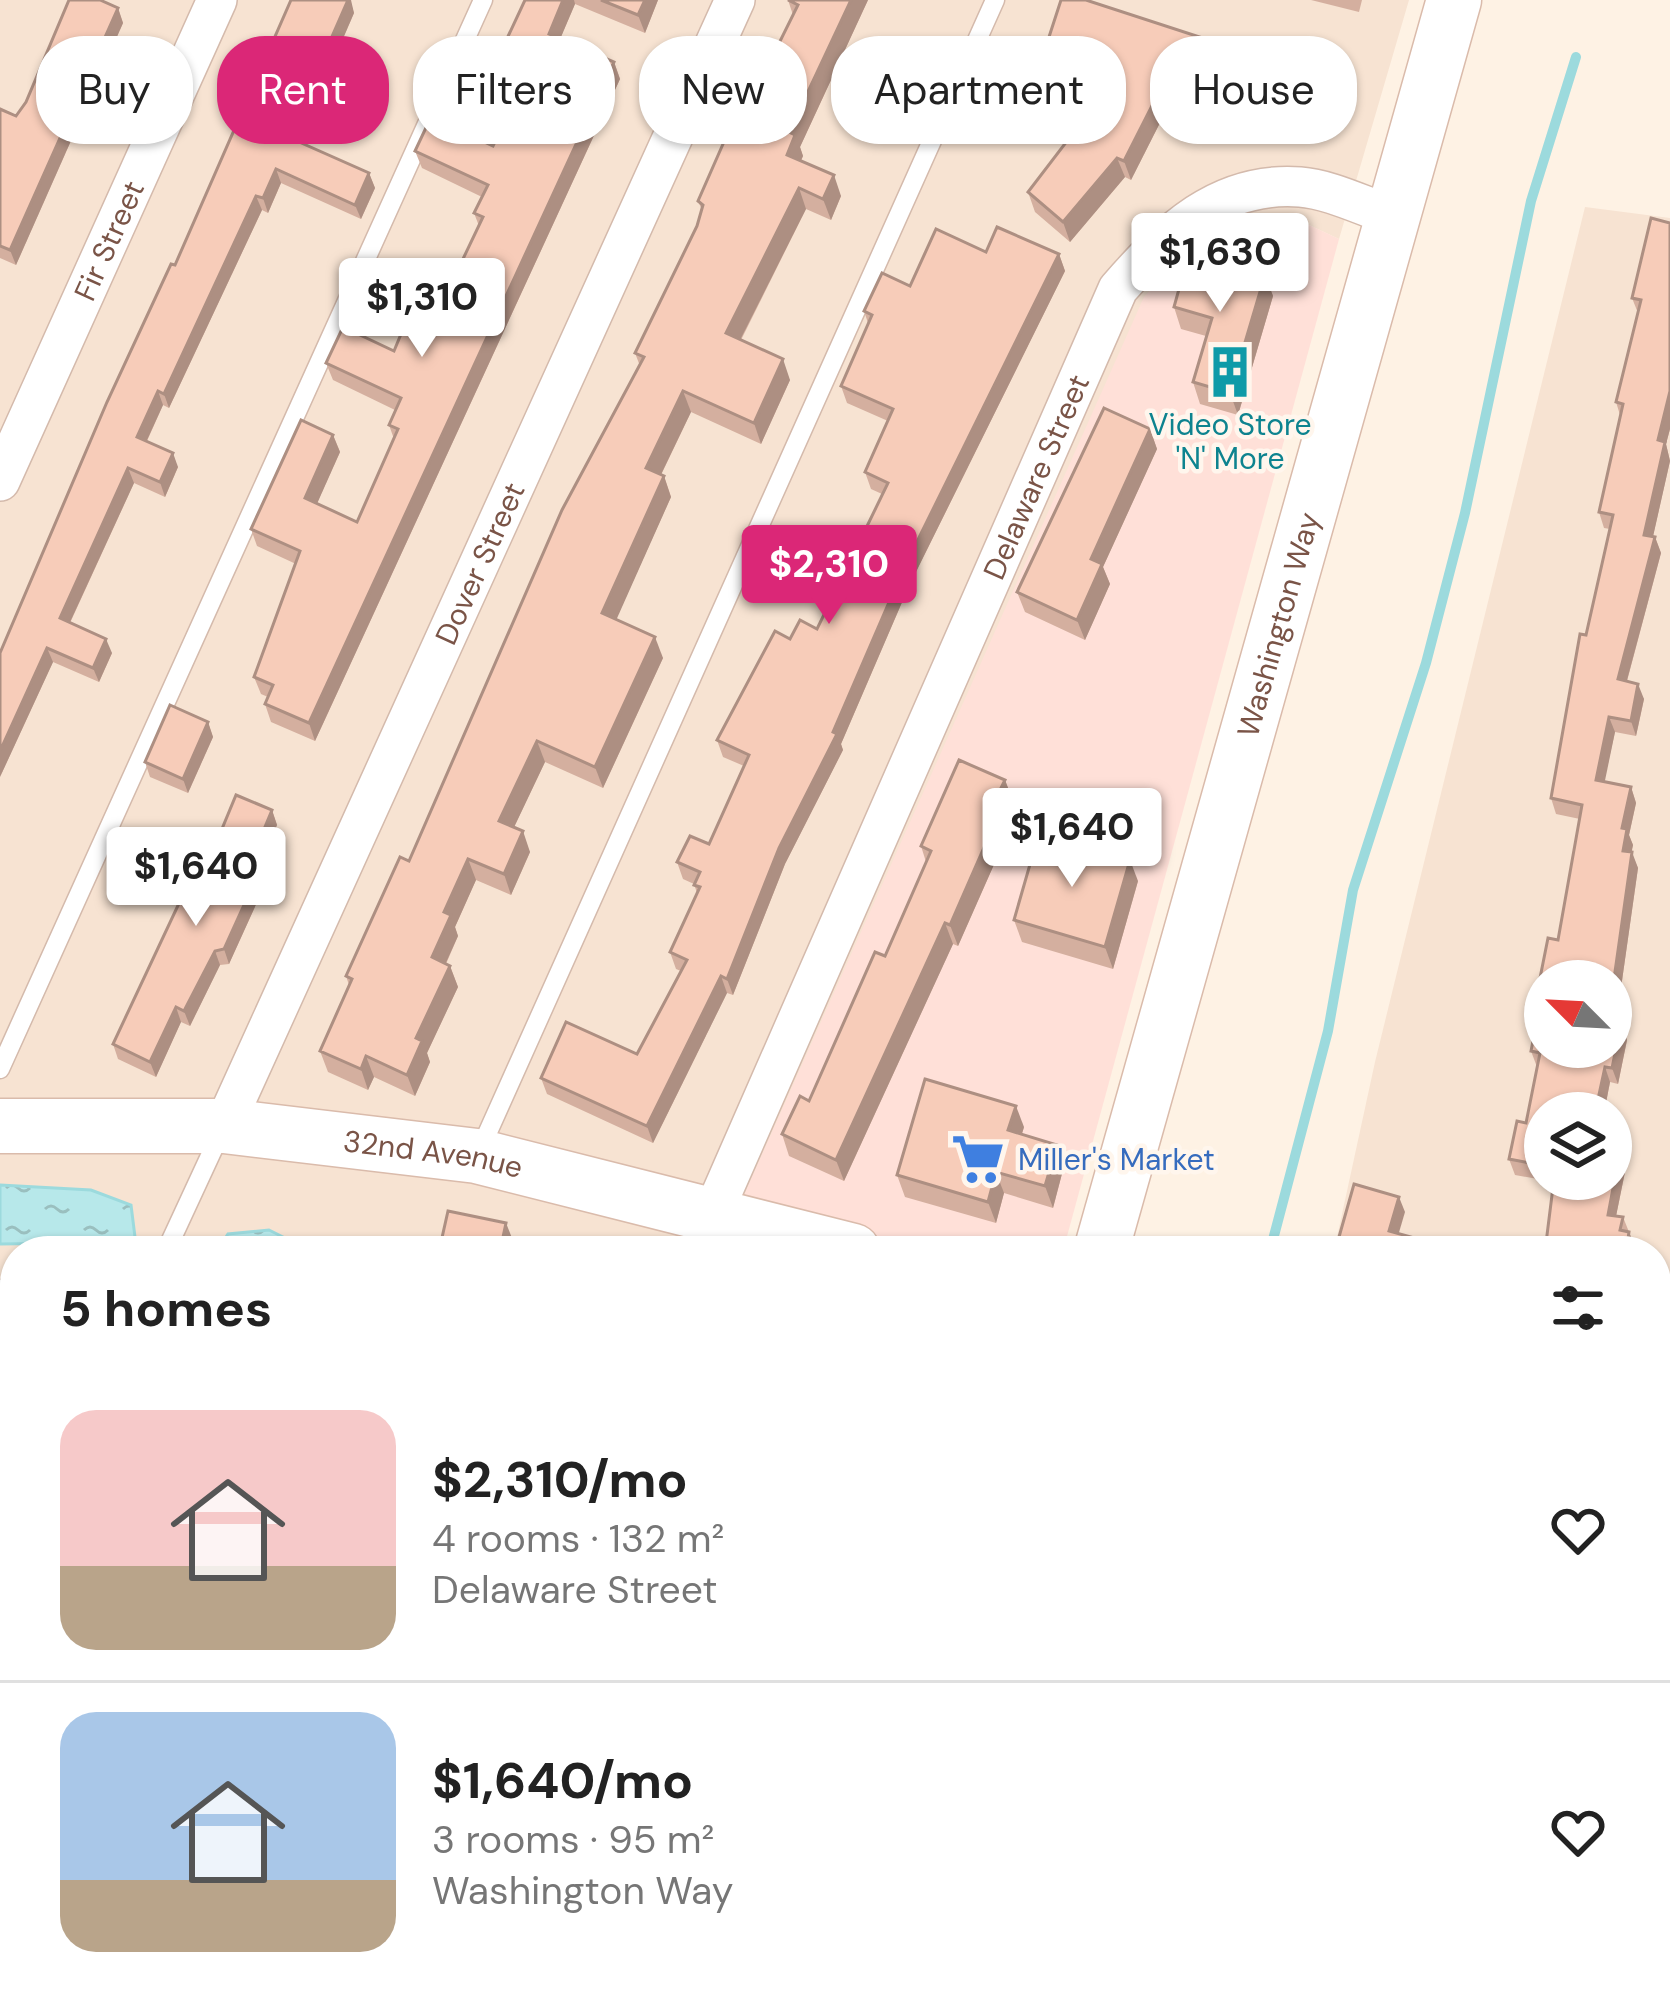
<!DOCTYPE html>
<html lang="en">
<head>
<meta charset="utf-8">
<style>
	body { margin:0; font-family:"DM Sans",sans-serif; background:#f2f2f2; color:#222; height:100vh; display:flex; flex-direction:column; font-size:45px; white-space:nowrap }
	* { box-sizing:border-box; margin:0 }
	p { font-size:39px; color:#767676 }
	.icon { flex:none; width:66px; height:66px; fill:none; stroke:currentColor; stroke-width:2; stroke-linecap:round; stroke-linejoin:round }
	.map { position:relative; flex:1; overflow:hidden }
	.panel { position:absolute; left:0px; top:1236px; width:1671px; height:771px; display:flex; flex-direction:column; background:#fff; border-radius:48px 48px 0 0; box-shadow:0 3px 9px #0004 }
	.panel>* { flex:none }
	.hud { position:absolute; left:36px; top:36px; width:1599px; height:108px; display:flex; gap:24px }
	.needle { width:78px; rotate:294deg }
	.tools { position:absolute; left:1524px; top:960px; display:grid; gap:24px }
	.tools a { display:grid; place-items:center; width:108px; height:108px; border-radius:50%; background:#fff; box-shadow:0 3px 9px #0004; font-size:60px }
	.price { position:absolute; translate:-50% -102px; padding:0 27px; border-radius:12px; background:#fff; color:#222; font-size:39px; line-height:78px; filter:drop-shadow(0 3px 6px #0008) }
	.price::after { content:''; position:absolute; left:50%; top:72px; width:36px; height:27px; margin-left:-18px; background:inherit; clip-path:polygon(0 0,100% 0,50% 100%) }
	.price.selected { background:#db2777; color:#fff }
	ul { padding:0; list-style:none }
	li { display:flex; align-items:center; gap:36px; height:300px; padding:0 60px }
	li+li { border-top:3px solid #e0e0e0 }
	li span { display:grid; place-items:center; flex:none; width:336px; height:240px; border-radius:36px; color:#555 }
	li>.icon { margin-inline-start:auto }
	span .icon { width:144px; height:144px; fill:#fffc; stroke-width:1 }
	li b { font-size:51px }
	h2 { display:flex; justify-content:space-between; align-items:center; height:144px; padding:0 60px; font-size:51px }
	.tag { padding:0 42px; border-radius:48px; background:#fff; box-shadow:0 3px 9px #0004; font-size:42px; line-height:108px }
	.tag.selected { background:#db2777; color:#fff }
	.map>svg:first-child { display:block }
	.residential { fill:#f7e3d2; fill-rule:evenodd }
	.commercial { fill:#ffe0d8 }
	.water { fill:url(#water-ripples); stroke:#9cdadd; stroke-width:3 }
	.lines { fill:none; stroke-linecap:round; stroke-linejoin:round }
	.stream { stroke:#9cdadd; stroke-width:10 }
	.lane-casing { stroke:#d4baac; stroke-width:21 }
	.street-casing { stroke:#d4baac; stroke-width:42 }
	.secondary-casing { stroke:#dabbab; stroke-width:57 }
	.lane { stroke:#fff; stroke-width:18 }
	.street { stroke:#fff; stroke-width:39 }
	.secondary { stroke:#fff; stroke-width:54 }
	.wall { fill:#d4af9f }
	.shaded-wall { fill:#ad8f82 }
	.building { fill:#f7ccb9; stroke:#ad8f82; stroke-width:3 }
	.labels { text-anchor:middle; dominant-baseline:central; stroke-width:9; stroke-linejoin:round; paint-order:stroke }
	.street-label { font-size:30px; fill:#7a5447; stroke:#fff6ed }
	.culture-label { font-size:30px; fill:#0d838f; stroke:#fff6ed }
	.shop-label { font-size:30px; fill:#366cbe; stroke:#fff6ed; text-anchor:start }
</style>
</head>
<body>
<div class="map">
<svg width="1670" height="2006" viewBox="0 0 1670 2006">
	<defs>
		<pattern id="water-ripples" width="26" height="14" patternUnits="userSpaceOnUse" patternTransform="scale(3)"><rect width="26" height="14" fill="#b7e8ea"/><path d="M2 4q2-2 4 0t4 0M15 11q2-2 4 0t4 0" fill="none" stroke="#9abfbf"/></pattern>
	</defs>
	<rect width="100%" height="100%" fill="#fef2e4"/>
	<g class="residential">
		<polygon points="0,0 1409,0 1339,239 1290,216 740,1206 936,1251 15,1251 15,1992 1227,1992 1227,2006 0,2006"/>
		<path d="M1585,207L1670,218V2006H1494L1493,1992H1656V1251H1334L1375,1062ZM1545,981H1611V1047H1545ZM1545,1113H1611V1179H1545Z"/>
	</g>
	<polygon class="commercial" points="1290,216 1339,239 1063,1251 936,1251 739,1206 1144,297 1178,258 1239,219"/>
	<g class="water">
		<polygon points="0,1185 91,1190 131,1205 135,1237 122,1251 74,1243 0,1244"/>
		<polygon points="269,1230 311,1251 217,1251 228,1234"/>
	</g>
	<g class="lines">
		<g class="stream">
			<polyline points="1270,1251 1328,1031 1353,890 1426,663 1465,513 1531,201 1576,57"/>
			<polyline points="1369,1992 1371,2006"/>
		</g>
		<g class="lane-casing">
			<g id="lane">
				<polyline points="0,1069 483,0"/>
				<polyline points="479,1152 995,0"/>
				<polyline points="166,1251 222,1130"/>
				<polyline points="0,1289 15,1288"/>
				<polyline points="0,1952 15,1958"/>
				<polyline points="995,2006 999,1992"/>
			</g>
		</g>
		<g class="street-casing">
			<g id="street">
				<path id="s1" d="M0,481L217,0"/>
				<path id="s2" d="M224,1126L735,0"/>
				<path id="s3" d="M713,1213L1118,289C1168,232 1219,181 1300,187C1329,189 1363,206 1390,215"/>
			</g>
		</g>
		<g class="secondary-casing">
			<g id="secondary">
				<path id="s4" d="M0,1126H224L477,1156L853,1251"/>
				<path id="s5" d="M1101,1251L1454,0"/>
				<polyline points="1656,1427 1670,1430"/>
				<polyline points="878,2006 882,1992"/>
			</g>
		</g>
		<use href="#lane" class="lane"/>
		<use href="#street" class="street"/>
		<use href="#secondary" class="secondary"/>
	</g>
	<g class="wall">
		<polygon points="525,0 658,0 645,33 575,4 560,39 614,62 620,79 315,741 271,722 265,704 268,697 261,694 254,677 296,564 257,546 251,529 333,435 340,452 317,503 357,522 394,439 389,425 395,410 333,380 326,363 394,351 442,303 479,226 474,213 482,197 422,168 415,151 493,146 522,85 504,77 497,60"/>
		<polygon points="788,0 868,0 800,147 803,156 801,161 841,196 831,220 806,209 741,340 790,380 761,444 691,412 661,475 664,476 671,497 616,619 663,658 603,788 545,762 514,827 530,852 511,895 476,880 455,927 458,936 446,964 450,966 458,987 427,1053 430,1062 415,1096 374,1077 368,1090 328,1072 320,1051 349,985 346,976 409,861 640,366 635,353 697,226 702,210 698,201 793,15"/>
		<polygon points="1311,0 1362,0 1359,12"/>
		<polygon points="350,2 354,13 298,142 369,173 375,188 361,219 281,183 268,213 262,210 169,408 163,405 147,441 178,467 165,497 134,483 70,623 112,653 99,682 53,662 0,777 175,265"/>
		<polygon points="118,8 123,23 16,265 0,258 0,109 16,116"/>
		<polygon points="1048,40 1330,96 1314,143 1173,97 1131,180 1125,177 1070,242 1035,212 1028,192 1074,132 1103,74 1056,59"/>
		<polygon points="1670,223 1670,429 1666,444 1670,461 1653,536 1655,537 1661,553 1627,681 1644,699 1636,736 1615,732 1604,781 1631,787 1636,803 1629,835 1633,845 1631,852 1638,868 1616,1023 1621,1024 1627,1040 1618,1084 1610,1082 1604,1113 1545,1113 1545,1179 1611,1179 1626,1167 1616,1216 1623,1217 1635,1247 1554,1182 1515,1175 1509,1159 1526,1123 1537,1067 1531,1051 1543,992 1539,983 1558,940 1580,819 1556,814 1551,798 1610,529 1604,528 1599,512 1620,415 1616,402 1638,313 1632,298"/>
		<polygon points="986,252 1059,254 1065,271 909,586 841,744 843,750 785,864 733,995 727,993 653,1143 547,1094 541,1078 637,1054 681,971 676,969 670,952 697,893 694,884 683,879 677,862 709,844 744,766 723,757 717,740 790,639 817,629 882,494 871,489 865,472 888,421 847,403 841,386 868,323 864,311 910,286"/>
		<polygon points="1265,275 1273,296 1238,415 1200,404 1193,382 1206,336 1181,329 1174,307"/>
		<polygon points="1150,429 1157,449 1103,567 1110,584 1085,640 1025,612 1017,592"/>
		<polygon points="208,722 213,737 188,793 150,777 145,762"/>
		<polygon points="1005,780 1013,801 1007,814 1011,826 958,946 953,944 844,1181 789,1156 782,1134 809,1101 885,956 926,862 921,846"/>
		<polygon points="272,810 277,825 255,878 257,885 255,891 258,900 229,964 220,965 190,1026 181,1022 156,1077 118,1059 113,1044"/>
		<polygon points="1138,881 1113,969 1022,942 1014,920"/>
		<polygon points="1024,1127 1022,1134 1057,1145 1064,1166 1053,1208 1004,1193 996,1223 905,1197 897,1175"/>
		<polygon points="15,1327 15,1418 0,1419 0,1328"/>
		<polygon points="0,1788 15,1795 15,1886 0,1880"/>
		<polygon points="1666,1810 1670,1822 1670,1915 1656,1917 1656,1811"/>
		<polygon points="159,1992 262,1992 255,2006 161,2006 157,1996"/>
	</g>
	<g class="shaded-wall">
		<polygon points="343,0 351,0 354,13 294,152 288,137"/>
		<polygon points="563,0 574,0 575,4 555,51 549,34"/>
		<polygon points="645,0 658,0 645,33 638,15"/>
		<polygon points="851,0 868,0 800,147 803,156 794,175 787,155 789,132"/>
		<polygon points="118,8 123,23 16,265 10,250"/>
		<polygon points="614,62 620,79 315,741 309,723"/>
		<polygon points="1322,77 1330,96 1314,143 1307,124"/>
		<polygon points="1166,78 1173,97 1131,180 1124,161"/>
		<polygon points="1117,158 1125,177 1070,242 1063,222"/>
		<polygon points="276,169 281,183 268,213 263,198"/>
		<polygon points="369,173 375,188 361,219 355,205"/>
		<polygon points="834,175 841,196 831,220 823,199"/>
		<polygon points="799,188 806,209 733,354 726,333"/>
		<polygon points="256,196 262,210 169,408 164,394"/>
		<polygon points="1059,254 1065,271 909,586 841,744 843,750 785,864 733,995 727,979 779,848 833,732 903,570"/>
		<polygon points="1265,275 1273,296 1238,415 1230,393"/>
		<polygon points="783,359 790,380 761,444 754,423"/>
		<polygon points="158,391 163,405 142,451 137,437"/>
		<polygon points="683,391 691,412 654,489 646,468"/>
		<polygon points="1670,391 1670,429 1666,444 1670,461 1650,550 1644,535 1658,440"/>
		<polygon points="1150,429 1157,449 1103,567 1110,584 1085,640 1077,620 1091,559"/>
		<polygon points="333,435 340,452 312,515 305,498"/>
		<polygon points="173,453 178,467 165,497 160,482"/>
		<polygon points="128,468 134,483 65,633 60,618"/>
		<polygon points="664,476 671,497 610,634 602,613"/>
		<polygon points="1655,537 1661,553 1623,695 1618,679"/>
		<polygon points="655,637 663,658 603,788 595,767"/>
		<polygon points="106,639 112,653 99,682 93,668"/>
		<polygon points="47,648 53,662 0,777 0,751"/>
		<polygon points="1638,684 1644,699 1636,736 1631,721"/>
		<polygon points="1609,717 1615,732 1602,795 1596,780"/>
		<polygon points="208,722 213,737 188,793 183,779"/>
		<polygon points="537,741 545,762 507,842 499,821"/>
		<polygon points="1005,780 1013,801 1007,814 1011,826 958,946 950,925"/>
		<polygon points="1631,787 1636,803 1629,835 1633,845 1629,866 1623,851 1622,828"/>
		<polygon points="272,810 277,825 255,878 257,885 255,891 258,900 229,964 224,949 247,882 248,868"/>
		<polygon points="523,831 530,852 511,895 504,874"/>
		<polygon points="1632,852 1638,868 1614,1037 1611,1030 1611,1000"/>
		<polygon points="468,859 476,880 455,927 458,936 439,978 432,957 444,912"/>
		<polygon points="1130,860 1138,881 1113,969 1105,947"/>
		<polygon points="945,923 953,944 844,1181 836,1160"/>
		<polygon points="215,951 220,965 190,1026 184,1011"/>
		<polygon points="450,966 458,987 427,1053 430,1062 415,1096 407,1075 416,1038"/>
		<polygon points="721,976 727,993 653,1143 647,1126"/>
		<polygon points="176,1007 181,1022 156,1077 150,1062"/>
		<polygon points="1621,1024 1627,1040 1618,1084 1612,1068"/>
		<polygon points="366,1056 374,1077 368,1090 361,1069"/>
		<polygon points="1605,1067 1610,1082 1604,1113 1595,1113"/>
		<polygon points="1016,1106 1024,1127 1016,1152 1008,1130"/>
		<polygon points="1057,1145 1064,1166 1053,1208 1045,1186"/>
		<polygon points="1620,1151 1626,1167 1613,1231 1608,1215"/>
		<polygon points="996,1172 1004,1193 996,1223 988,1202"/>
		<polygon points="1399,1197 1405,1212 1395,1246 1389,1231"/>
		<polygon points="506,1223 512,1238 509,1251 500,1251"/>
		<polygon points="1629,1232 1635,1247 1634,1251 1626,1251"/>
		<polygon points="239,1992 262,1992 255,2006 232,2006"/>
		<polygon points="780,1992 790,1992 786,2006 776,2006"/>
		<polygon points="1091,1992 1104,1992 1100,2006 1088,2006"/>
	</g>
	<g class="building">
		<polygon points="69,0 100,0 118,8 10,250 0,246 0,109 16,116 26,102"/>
		<polygon points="291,0 348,0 288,137 369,173 355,205 276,169 263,198 256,196 164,394 158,391 137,437 173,453 160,482 128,468 60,618 106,639 93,668 47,648 0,751 0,653 107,402 171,264 175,265"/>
		<polygon points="525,0 563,0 549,34 614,62 309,723 265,704 273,685 254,677 300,551 251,529 301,420 333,435 305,498 357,522 398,429 389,425 401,398 326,363 343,327 394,351 418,293 442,303 483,217 474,213 488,185 415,151 431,117 493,146 528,73 497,60"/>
		<polygon points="601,0 645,0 638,15"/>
		<polygon points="788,0 851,0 789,132 795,135 787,155 834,175 823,199 799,188 726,333 783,359 754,423 683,391 646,468 664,476 602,613 655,637 595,767 537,741 499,821 523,831 504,874 468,859 444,912 451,915 432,957 450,966 416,1038 422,1041 407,1075 366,1056 361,1069 320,1051 352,979 346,976 400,857 409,861 562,510 644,357 635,353 697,226 703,205 698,201 734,119 740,122 798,5"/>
		<polygon points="1061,0 1086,0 1322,77 1307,124 1166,78 1124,161 1117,158 1063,222 1028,192 1074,132 1110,60 1048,40"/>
		<polygon points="1651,218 1670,223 1670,391 1658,440 1665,442 1644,535 1655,537 1618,679 1638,684 1631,721 1609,717 1596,780 1631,787 1622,828 1627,829 1623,851 1632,852 1611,1000 1611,981 1545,981 1545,1047 1611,1047 1611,1022 1621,1024 1612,1068 1605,1067 1595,1113 1545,1113 1545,1166 1509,1159 1517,1121 1526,1123 1540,1053 1531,1051 1544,984 1539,983 1548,938 1558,940 1582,805 1551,798 1580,634 1586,635 1613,515 1599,512 1623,404 1616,402 1641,300 1632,298"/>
		<polygon points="997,227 1059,254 903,570 833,732 837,734 779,848 727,979 721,976 647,1126 541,1078 566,1022 637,1054 687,960 670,952 700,887 694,885 700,872 677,862 690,836 709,844 749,755 717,740 775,631 790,639 800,620 817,629 888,483 865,472 893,409 841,386 872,315 864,311 882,273 910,286 936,229 986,252"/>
		<polygon points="1189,253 1265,275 1230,393 1193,382 1212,318 1174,307"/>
		<polygon points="1104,408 1150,429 1091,559 1102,564 1077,620 1017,592"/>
		<polygon points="170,705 208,722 183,779 145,762"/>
		<polygon points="959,760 1005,780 995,800 1003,804 950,925 945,923 836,1160 782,1134 800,1096 809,1101 875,952 885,956 931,851 921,846"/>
		<polygon points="236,795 272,810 248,868 252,870 247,882 253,885 224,949 215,951 184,1011 176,1007 150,1062 113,1044 204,850 212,853"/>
		<polygon points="1039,833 1130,860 1105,947 1014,920"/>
		<polygon points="925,1079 1016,1106 1008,1130 1057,1145 1045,1186 996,1172 988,1202 897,1175"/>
		<polygon points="1611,1149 1620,1151 1608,1215 1623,1217 1620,1230 1629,1232 1626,1251 1545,1251 1554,1179 1611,1179"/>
		<polygon points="1354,1184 1399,1197 1389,1231 1461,1251 1335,1251"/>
		<polygon points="448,1211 506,1223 500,1251 439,1251"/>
		<polygon points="15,1327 15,1391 0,1392 0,1328"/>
		<polygon points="0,1788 15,1795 15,1865 0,1858"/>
		<polygon points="1666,1810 1670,1841 1670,1892 1656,1894 1656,1811"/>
		<polygon points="159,1992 239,1992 232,2006 180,2006 157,1996"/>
		<polygon points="700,1992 780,1992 776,2006 696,2006"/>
		<polygon points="1032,1992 1091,1992 1088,2006 1028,2006"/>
		<polygon points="1670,1997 1670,2006 1645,2006 1644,2000"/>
	</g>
	<defs>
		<g id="building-bare" transform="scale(4.14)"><path d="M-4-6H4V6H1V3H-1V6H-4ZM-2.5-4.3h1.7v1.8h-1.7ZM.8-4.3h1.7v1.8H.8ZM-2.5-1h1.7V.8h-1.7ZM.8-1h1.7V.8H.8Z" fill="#0f9aa8" stroke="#fff6ed" stroke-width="2.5" paint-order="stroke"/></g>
		<g id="supermarket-bare" transform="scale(4.14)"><path d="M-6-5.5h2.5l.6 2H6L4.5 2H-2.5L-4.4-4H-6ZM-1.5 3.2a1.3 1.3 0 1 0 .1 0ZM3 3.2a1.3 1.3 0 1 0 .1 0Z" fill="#3f7fe0" stroke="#fff6ed" stroke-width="2.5" paint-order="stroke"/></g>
	</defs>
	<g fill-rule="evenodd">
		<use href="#building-bare" x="1230" y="372"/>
		<use href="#supermarket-bare" x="978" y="1159"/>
	</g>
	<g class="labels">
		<g class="street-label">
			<text stroke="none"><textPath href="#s1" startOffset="264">Fir Street</textPath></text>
			<text stroke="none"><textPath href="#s3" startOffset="804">Delaware Street</textPath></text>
			<text stroke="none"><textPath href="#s2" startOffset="618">Dover Street</textPath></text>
			<text stroke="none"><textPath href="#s5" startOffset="651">Washington Way</textPath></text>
			<text stroke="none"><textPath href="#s4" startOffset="435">32nd Avenue</textPath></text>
		</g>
		<g class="culture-label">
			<text x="1230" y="424">Video Store<tspan x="1230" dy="34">'N' More</tspan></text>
		</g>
		<g class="shop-label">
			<text x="1018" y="1159">Miller's Market</text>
		</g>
	</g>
</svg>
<div class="tools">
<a><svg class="needle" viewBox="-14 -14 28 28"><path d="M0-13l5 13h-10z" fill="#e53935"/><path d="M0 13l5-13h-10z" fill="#767676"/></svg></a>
<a><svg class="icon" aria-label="layers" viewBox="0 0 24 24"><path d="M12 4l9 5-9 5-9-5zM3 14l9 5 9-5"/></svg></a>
</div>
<b class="price" style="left:1220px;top:315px">$1,630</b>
<b class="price" style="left:422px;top:360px">$1,310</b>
<b class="price selected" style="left:829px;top:627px">$2,310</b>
<b class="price" style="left:1072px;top:890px">$1,640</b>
<b class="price" style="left:196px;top:929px">$1,640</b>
<div class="hud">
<a class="tag">Buy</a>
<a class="tag selected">Rent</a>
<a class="tag">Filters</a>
<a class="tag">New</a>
<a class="tag">Apartment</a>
<a class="tag">House</a>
</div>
<section class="panel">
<h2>5 homes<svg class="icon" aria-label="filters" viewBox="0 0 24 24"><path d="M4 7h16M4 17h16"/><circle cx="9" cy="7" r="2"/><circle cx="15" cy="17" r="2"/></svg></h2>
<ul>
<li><span style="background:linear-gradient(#f6c9c9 65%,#b9a48a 0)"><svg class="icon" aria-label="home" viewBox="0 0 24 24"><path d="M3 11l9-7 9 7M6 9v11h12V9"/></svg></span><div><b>$2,310/mo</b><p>4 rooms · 132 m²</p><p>Delaware Street</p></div><svg class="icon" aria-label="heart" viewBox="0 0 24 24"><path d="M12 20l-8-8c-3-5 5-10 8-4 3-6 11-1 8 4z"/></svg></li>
<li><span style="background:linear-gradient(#a9c7e8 70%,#b9a48a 0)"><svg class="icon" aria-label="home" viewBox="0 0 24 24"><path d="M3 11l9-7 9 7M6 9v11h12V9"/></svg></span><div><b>$1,640/mo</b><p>3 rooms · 95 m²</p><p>Washington Way</p></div><svg class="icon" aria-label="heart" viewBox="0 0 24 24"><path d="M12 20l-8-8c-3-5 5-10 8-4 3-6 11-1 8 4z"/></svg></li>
</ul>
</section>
</div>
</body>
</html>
